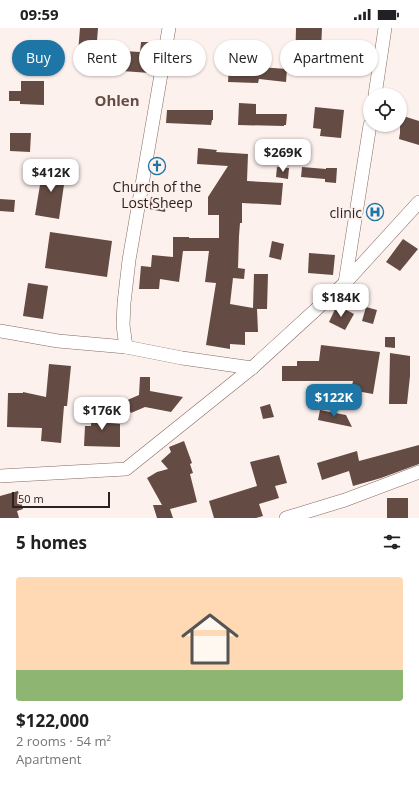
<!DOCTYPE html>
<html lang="en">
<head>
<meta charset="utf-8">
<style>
	body { margin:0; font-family:"Open Sans",sans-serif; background:#f2f2f2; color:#202124; height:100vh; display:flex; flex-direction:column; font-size:15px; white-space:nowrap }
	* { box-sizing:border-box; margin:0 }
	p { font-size:13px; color:#757577 }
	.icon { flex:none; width:22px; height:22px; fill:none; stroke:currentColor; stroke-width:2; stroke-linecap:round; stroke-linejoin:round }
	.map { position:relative; height:490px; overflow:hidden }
	.drawer { display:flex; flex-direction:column; background:#fff; flex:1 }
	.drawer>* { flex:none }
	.banner { position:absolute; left:12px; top:12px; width:395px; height:36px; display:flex; gap:8px }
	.fabs { position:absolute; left:363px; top:60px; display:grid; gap:8px }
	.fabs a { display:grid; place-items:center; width:44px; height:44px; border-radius:50%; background:#fff; box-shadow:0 1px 3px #0004; font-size:20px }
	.scale { position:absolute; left:12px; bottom:10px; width:98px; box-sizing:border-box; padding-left:4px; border:2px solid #2c211e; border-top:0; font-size:11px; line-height:14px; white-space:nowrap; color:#2c211e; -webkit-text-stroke:3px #fdf1ed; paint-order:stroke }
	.price { position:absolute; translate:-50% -34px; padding:0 9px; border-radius:8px; background:#fff; color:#222; font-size:13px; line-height:26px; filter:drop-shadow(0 1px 2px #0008) }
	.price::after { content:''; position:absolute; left:50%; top:24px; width:12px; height:9px; margin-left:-6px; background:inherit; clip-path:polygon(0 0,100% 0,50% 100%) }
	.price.current { background:#1d76a5; color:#fff }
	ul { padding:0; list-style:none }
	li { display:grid; align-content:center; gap:8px; height:212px; padding:0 16px }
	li+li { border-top:1px solid #e0e0e0 }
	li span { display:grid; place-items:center; height:124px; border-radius:4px; color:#555 }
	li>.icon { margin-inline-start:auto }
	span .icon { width:72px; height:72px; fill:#fffc; stroke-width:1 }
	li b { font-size:17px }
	h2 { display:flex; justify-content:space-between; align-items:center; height:48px; padding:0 16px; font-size:17px }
	.chip { padding:0 14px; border-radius:18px; background:#fff; box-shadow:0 1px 3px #0004; font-size:14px; line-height:36px }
	.chip.current { background:#1d76a5; color:#fff }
	.status { display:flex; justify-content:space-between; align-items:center; height:28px; padding:0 20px; background:#fff; direction:ltr }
	.status svg { height:11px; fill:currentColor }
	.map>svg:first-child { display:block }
	.building { fill:#644b44 }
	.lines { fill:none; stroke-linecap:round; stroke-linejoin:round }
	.minor-casing { stroke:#846a62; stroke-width:14 }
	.minor { stroke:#fff; stroke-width:13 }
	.labels { text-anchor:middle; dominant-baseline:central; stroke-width:4; stroke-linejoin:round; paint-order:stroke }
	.poi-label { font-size:14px; fill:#2c211e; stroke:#fdf1ed }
	.neighbourhood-label { font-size:15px; font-weight:bold; fill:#654c46; stroke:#fdf1ed }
</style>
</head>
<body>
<div class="status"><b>09:59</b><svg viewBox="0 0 49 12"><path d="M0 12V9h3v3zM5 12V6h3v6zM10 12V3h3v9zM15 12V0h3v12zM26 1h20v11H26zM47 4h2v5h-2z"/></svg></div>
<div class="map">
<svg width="419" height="490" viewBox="0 0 419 490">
	<rect width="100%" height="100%" fill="#fdf1ed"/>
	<g class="building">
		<polygon points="80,0 98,0 96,26 78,25"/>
		<polygon points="296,0 322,0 320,44 295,43"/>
		<polygon points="141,14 152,14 150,45 122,43 123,23 140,24"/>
		<polygon points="237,21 261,23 259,39 287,41 286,54 259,51 258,55 228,54 229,36 236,36"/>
		<polygon points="21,53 44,53 44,77 20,76 20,73 9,73 9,63 21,63"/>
		<polygon points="239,75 256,76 256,86 287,86 286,97 284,97 284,98 238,97"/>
		<polygon points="315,79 344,82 341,110 320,108 321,101 313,100"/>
		<polygon points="167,82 213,82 213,92 212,92 211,97 166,95"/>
		<polygon points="400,87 419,93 419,117 399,111 400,105"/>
		<polygon points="10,105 31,105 30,124 10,123"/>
		<polygon points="198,120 217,122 216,124 248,126 247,153 283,155 281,177 242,175 242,195 240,195 239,208 238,240 245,241 244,251 233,250 230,276 253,280 254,246 268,246 267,281 257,281 258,304 245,304 245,317 230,316 230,321 206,317 216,255 205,254 209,223 183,223 179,254 160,251 159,261 139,261 141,238 151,239 152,227 173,229 173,209 189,209 189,210 219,210 219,187 208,187 208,169 228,138 197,136"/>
		<polygon points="43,139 66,143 59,191 35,187"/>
		<polygon points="277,139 289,140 288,151 276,149"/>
		<polygon points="302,139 326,141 326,140 337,140 336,155 325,154 325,151 301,149"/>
		<polygon points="151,169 167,172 165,184 149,181"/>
		<polygon points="0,171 15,172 14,184 0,183"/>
		<polygon points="50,204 112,213 107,249 45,240"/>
		<polygon points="403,211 418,221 400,243 386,234"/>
		<polygon points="272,213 284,216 281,232 269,229"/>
		<polygon points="309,225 335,227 333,247 308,245"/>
		<polygon points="28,255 48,258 43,291 23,288"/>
		<polygon points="337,277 354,286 345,302 329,294"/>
		<polygon points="366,279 377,282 373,296 362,293"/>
		<polygon points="385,309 395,309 395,320 385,319"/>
		<polygon points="321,317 380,324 373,366 351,362 353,353 282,353 282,338 297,338 297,333 319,333"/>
		<polygon points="390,325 410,328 410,348 407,376 389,376"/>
		<polygon points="49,336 71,338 67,378 64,378 61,415 41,413 42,400 7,399 8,365 23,365 23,364 46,369"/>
		<polygon points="140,349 150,349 150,363 183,369 171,384 145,379 131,385 125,373 139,367"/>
		<polygon points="270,376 274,389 263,391 260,379"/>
		<polygon points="92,382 111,383 110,395 120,396 120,419 84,418 85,398 91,398"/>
		<polygon points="320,382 346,387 352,399 318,392"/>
		<polygon points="184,413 192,435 190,436 193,445 190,446 197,474 170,481 173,490 157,490 153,477 162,477 147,450 157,444 168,441 161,433 171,424 169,419"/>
		<polygon points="419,417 419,436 381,450 353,458 349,443 322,452 317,435 357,423 359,433"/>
		<polygon points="279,427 287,455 275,458 279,470 259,476 263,488 256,490 214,490 209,473 257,458 250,434"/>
		<polygon points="18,463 23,481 17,483 19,490 0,490 0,468"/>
		<rect x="387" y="470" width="21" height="20"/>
	</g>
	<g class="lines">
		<g class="minor-casing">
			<g id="minor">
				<polyline points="375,67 385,0"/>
				<polyline points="345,255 370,97"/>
				<polyline points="0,303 58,313 126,319 182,330 252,340"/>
				<polyline points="126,319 123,297 124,275 129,232 169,0"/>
				<polyline points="0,448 126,441 252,340 345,255 419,174"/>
				<polyline points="286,490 345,472 419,444"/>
			</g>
		</g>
		<use href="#minor" class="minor"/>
	</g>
	<defs>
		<g id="church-ring" transform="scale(0.9)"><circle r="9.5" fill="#fdf1ed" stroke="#1d76a5" stroke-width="1.5"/><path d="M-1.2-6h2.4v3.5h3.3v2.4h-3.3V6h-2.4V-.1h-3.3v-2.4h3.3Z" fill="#1d76a5"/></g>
		<g id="hospital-ring" transform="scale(0.9)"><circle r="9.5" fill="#fdf1ed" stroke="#1d76a5" stroke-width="1.5"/><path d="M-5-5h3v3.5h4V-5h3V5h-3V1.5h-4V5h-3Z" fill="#1d76a5"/></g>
	</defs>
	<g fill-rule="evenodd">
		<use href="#church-ring" x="157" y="138"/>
		<use href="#hospital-ring" x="375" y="184"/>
	</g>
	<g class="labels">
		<g class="poi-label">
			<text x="157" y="158">Church of the<tspan x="157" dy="16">Lost Sheep</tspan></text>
			<text x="362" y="184" text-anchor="end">clinic</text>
		</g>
		<g class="neighbourhood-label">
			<text x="117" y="72">Ohlen</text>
		</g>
	</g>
</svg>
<div class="fabs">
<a><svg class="icon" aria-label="locate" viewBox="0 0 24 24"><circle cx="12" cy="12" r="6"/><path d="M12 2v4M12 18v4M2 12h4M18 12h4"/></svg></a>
</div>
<div class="scale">50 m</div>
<b class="price" style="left:283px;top:145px">$269K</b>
<b class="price" style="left:51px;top:165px">$412K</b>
<b class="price" style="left:341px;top:290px">$184K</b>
<b class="price current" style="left:334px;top:390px">$122K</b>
<b class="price" style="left:102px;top:403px">$176K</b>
<div class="banner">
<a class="chip current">Buy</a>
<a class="chip">Rent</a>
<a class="chip">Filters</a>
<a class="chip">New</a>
<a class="chip">Apartment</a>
</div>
</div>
<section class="drawer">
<h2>5 homes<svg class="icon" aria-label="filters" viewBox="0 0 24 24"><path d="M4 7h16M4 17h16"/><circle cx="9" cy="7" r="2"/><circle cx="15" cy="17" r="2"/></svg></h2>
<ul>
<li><span style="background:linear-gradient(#ffd9b3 75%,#8fb573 0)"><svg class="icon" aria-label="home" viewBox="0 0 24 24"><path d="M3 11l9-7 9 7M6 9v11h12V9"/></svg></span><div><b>$122,000</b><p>2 rooms · 54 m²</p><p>Apartment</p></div></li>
</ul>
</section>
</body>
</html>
